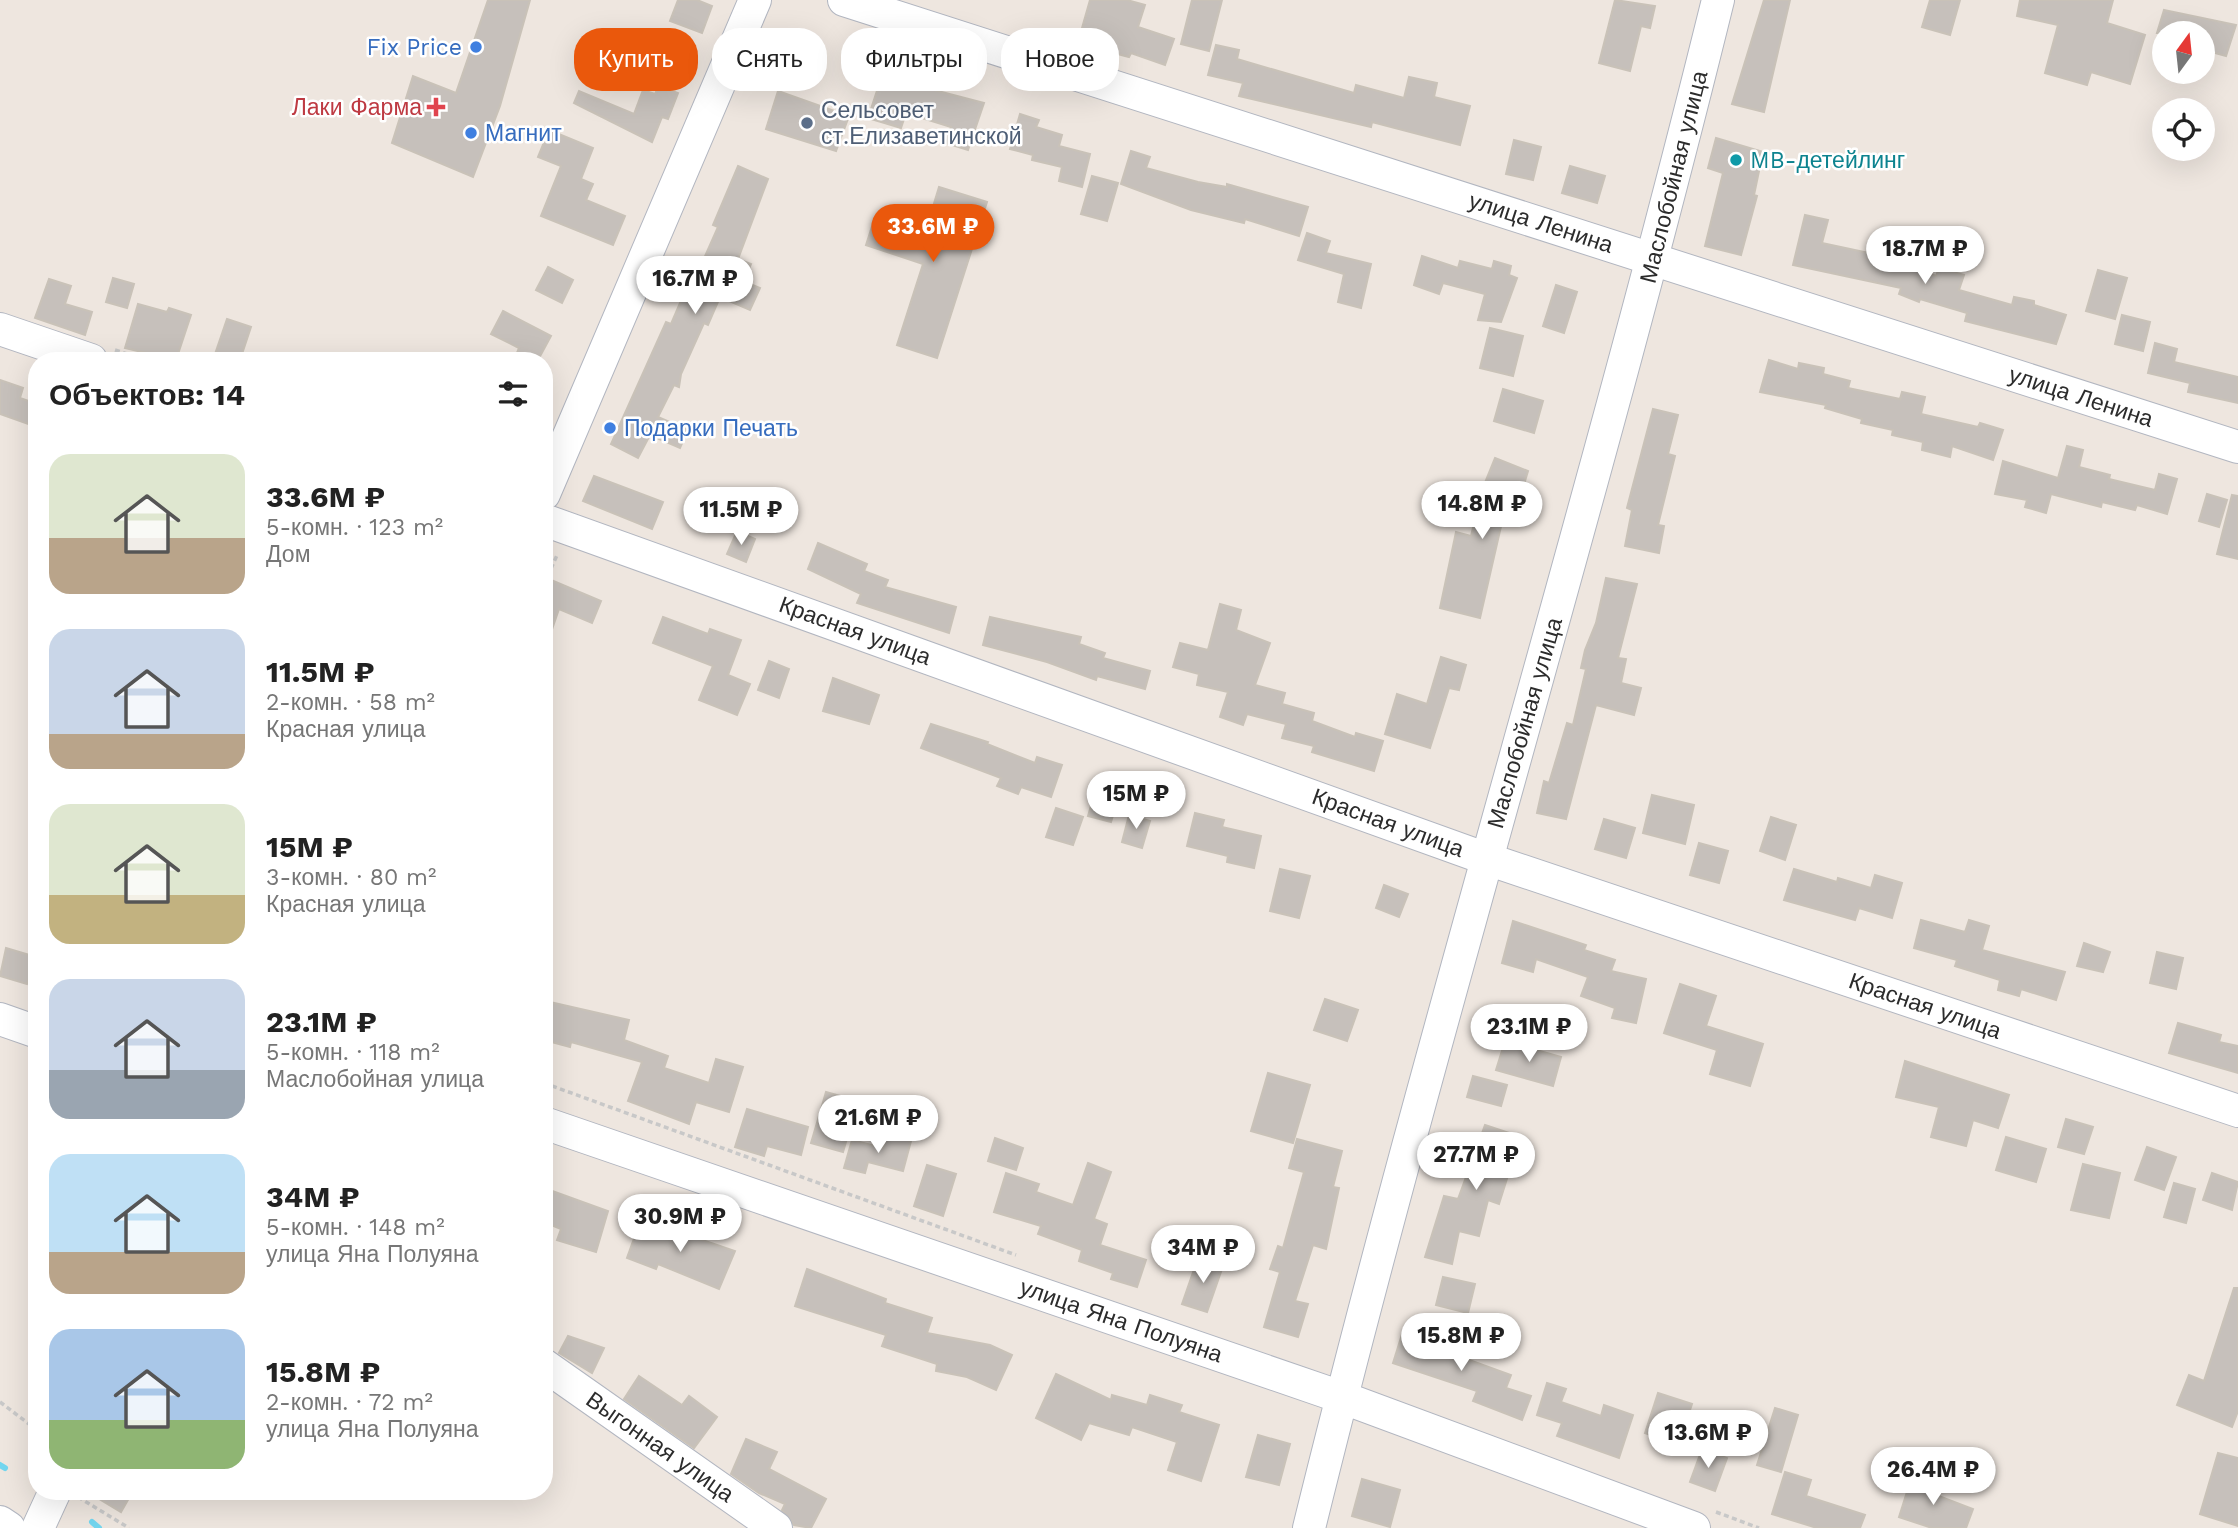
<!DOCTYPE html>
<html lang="ru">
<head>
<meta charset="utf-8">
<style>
	body { margin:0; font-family:"Work Sans",sans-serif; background:#f2f2f2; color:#222; height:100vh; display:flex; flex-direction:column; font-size:26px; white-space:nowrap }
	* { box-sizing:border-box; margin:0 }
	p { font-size:23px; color:#767676 }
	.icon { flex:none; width:38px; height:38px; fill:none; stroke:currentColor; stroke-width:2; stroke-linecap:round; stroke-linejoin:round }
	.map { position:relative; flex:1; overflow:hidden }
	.sheet { position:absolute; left:28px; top:352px; width:525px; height:1148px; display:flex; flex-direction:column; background:#fff; border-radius:28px; box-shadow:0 7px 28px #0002 }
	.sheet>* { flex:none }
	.hud { position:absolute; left:574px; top:28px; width:665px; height:63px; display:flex; gap:14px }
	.needle { width:46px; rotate:15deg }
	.buttons { position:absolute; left:2152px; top:21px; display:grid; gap:14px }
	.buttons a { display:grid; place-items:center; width:63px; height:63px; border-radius:50%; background:#fff; box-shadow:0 7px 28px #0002; font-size:35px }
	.price { position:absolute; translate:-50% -60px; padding:0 16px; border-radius:24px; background:#fff; color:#222; font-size:23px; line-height:46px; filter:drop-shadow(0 2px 4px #0008) }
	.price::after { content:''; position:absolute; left:50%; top:42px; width:21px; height:16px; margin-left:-10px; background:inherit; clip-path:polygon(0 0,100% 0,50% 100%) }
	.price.selected { background:#ea580c; color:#fff }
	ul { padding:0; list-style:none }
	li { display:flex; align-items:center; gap:21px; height:175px; padding:0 21px }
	li span { display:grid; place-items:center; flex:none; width:196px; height:140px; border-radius:21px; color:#555 }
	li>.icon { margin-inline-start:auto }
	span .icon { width:84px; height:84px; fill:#fffc; stroke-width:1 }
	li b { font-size:30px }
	h2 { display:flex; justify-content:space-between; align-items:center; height:84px; padding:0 21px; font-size:30px }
	.chip { padding:0 24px; border-radius:28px; background:#fff; box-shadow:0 7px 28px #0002; font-size:24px; line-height:63px }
	.chip.selected { background:#ea580c; color:#fff }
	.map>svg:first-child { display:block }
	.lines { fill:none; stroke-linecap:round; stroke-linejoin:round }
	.stream { stroke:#73d6ef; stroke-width:6 }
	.building { fill:#c6c0bb; stroke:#c9c2b8; stroke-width:2 }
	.minor-casing { stroke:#b2b6c0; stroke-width:34 }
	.path { stroke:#c8c8c8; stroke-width:3.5; stroke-dasharray:5 3.5; stroke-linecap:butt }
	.minor { stroke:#fff; stroke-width:32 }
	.shop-dot { fill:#3f7fe0; stroke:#fff; stroke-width:2.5 }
	.health-dot { fill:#e0444e; stroke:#fff; stroke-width:2.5 }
	.service-dot { fill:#5c6f8a; stroke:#fff; stroke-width:2.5 }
	.culture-dot { fill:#0f9aa8; stroke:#fff; stroke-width:2.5 }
	.labels { text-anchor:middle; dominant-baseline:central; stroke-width:5; stroke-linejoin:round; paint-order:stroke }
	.shop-label { font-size:23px; fill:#366cbe; stroke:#fff; text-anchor:start }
	.health-label { font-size:23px; fill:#be3a42; stroke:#fff; text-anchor:end }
	.service-label { font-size:23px; fill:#4e5e75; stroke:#fff; text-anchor:start }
	.culture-label { font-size:23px; fill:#0d838f; stroke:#fff; text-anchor:start }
	.street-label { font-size:23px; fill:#2c2c2c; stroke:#fff }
</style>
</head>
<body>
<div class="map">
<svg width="2238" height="1528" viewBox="0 0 2238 1528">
	<rect width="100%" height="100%" fill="#eee6df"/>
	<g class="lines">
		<g class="stream">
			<polyline points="0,1465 5,1468"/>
			<polyline points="92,1522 99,1528"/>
		</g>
	</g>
	<g class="building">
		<polygon points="488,0 530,0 500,106 473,177 392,143 413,76 456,93"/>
		<polygon points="678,0 697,0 712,6 702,33 670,21"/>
		<polygon points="1090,0 1127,0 1145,5 1138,27 1174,39 1165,65 1131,53 1129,57 1110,52 1112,44 1080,35"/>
		<polygon points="1192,0 1222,0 1209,51 1181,44"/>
		<polygon points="1615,0 1655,6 1650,28 1641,26 1630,71 1599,63"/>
		<polygon points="1764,0 1790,0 1764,112 1732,104"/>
		<polygon points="1930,0 1960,0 1950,35 1922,27"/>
		<polygon points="2020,0 2113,0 2107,23 2145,35 2130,84 2091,72 2087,85 2045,73 2058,25 2017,16"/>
		<polygon points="2164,10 2236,25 2226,56 2208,51 2209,48 2203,46 2203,33 2157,33"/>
		<polygon points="895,36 928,46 915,85 984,103 968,150 946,143 951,127 906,113 901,128 868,118"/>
		<polygon points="1216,45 1239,50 1237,59 1354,93 1356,85 1404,98 1409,77 1437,83 1434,97 1470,106 1460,145 1372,122 1371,127 1239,96 1243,83 1208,75"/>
		<polygon points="659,86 678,93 668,119 662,117 652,142 574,103 579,91 634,114 643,90 655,94"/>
		<polygon points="778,91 849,116 836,151 766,129"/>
		<polygon points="1020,114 1039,120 1036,127 1062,135 1059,146 1090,154 1082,187 1059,181 1062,167 1032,160 1033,155 1010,149"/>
		<polygon points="549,130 593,148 581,179 593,184 586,200 625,216 613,245 541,216 561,166 538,157"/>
		<polygon points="1716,138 1763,152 1754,195 1757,196 1741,255 1705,246 1723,173 1708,168"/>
		<polygon points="1514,140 1541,147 1533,180 1506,174"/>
		<polygon points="1131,151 1150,157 1146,168 1198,182 1227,187 1227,184 1308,207 1299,236 1245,219 1244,223 1191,210 1121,184"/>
		<polygon points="738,166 768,179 738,259 751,264 743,281 760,288 750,310 720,297 708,325 704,323 681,374 679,387 674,385 658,417 688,430 680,448 650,435 638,458 611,444 666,322 671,324 698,261 702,263 718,227 713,225"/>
		<polygon points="1570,166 1605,176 1597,203 1562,193"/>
		<polygon points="1092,176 1118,183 1107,221 1081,214"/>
		<polygon points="939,187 987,202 937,358 897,345 923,264 866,245 875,217 925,233"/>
		<polygon points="1805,215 1828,220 1822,243 1897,259 1936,276 1939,268 1964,275 1959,290 2012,305 2014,297 2034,301 2034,305 2066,315 2056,344 1965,321 1967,313 1920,299 1919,302 1899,294 1901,288 1793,265"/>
		<polygon points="1307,233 1330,241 1326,253 1371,264 1361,308 1338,302 1344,274 1298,260"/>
		<polygon points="1422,256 1458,268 1460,261 1492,269 1494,261 1511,266 1509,275 1517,278 1501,322 1478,320 1485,294 1443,283 1439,294 1414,285"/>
		<polygon points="548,267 573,280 562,303 536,290"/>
		<polygon points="2098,270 2127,278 2115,319 2086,311"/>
		<polygon points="113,278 134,284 127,308 106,302"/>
		<polygon points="49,279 71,286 65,304 92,312 85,335 35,318"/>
		<polygon points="1556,285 1577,292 1564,333 1543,326"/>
		<polygon points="138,304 167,312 169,308 191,315 176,360 125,348"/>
		<polygon points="503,311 551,336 538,360 514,360 519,348 491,334"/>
		<polygon points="2122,315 2150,322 2143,351 2115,344"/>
		<polygon points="227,319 251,327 240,360 213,360"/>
		<polygon points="1490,328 1523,336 1513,376 1480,368"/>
		<polygon points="2155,343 2177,349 2174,362 2238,377 2238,403 2188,392 2190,383 2148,373"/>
		<polygon points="1769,360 1798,369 1799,363 1824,368 1823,374 1850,381 1848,388 1900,399 1902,392 1925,397 1921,414 1978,427 1980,423 2003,430 1993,460 1952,446 1950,457 1922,450 1923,442 1892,435 1893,430 1861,423 1862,419 1825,408 1826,405 1760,392"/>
		<polygon points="0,380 23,388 20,398 37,404 37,427 0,414"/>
		<polygon points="1503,389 1543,401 1534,433 1494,421"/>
		<polygon points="1653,409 1678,415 1668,454 1675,456 1658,525 1664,526 1659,553 1625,546 1632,510 1627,508"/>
		<polygon points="2067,446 2083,450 2079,467 2110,475 2109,479 2155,490 2159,474 2177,479 2167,514 2137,505 2135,510 2102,502 2101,507 2051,494 2046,513 2025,507 2027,500 1995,494 2003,461 2058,478"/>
		<polygon points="1495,458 1528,471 1512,524 1502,522 1480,618 1440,608 1456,532 1471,536 1482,490"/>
		<polygon points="594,476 663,502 652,529 583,501"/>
		<polygon points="2207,494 2227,500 2219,527 2199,521"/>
		<polygon points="2232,495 2238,496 2238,559 2217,554"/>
		<polygon points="737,531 755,539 746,562 727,554"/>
		<polygon points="818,543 867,564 864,571 888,580 885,587 956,607 949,633 857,603 861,594 808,569"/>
		<polygon points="1606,578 1637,584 1618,658 1626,659 1621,683 1641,688 1634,715 1596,705 1566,819 1537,813 1544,781 1549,783 1567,723 1573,725 1586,669 1581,668 1585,650 1596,623"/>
		<polygon points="551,580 601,601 592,623 559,609 547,644 544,644 544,596"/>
		<polygon points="1220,604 1241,610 1236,630 1270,643 1255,685 1285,693 1282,704 1314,713 1312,721 1355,737 1356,733 1383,741 1374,771 1312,752 1314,746 1282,738 1286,724 1247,714 1243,725 1220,717 1228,692 1197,685 1199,674 1173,667 1180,643 1208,650"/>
		<polygon points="663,617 708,634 710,629 741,640 728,675 750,684 737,715 699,700 713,666 653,643"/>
		<polygon points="990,617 1081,637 1079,644 1105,653 1103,658 1150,671 1145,689 1097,676 1096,680 1047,662 983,645"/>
		<polygon points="1441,657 1466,665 1459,690 1449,688 1430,748 1385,734 1397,694 1427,704"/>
		<polygon points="769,661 789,669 779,698 758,690"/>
		<polygon points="833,678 879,695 869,724 823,711"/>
		<polygon points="931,724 988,742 987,744 1035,763 1037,757 1062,765 1051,797 1021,787 1018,794 997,786 1001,778 921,748"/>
		<polygon points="1097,785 1120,792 1111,822 1088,816"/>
		<polygon points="1652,795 1694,805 1685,844 1643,833"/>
		<polygon points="1056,808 1083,817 1073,845 1046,837"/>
		<polygon points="1195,813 1224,820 1222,827 1261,836 1254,868 1227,862 1228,856 1187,846"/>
		<polygon points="1129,815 1150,821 1142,848 1122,842"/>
		<polygon points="1771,817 1796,825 1785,860 1760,851"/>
		<polygon points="1604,819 1635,828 1626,858 1595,849"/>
		<polygon points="1699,843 1728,851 1719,883 1690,875"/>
		<polygon points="1280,869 1310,876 1299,918 1270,911"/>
		<polygon points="1794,869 1837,882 1838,878 1871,888 1875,875 1902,883 1892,918 1859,908 1855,920 1784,900"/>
		<polygon points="1384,885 1408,894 1399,917 1376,908"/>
		<polygon points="1921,920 1965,932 1969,920 1989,926 1982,950 2065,972 2056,1000 2021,989 2019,996 1998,990 2000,980 1955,966 1957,960 1914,948"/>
		<polygon points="1513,921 1586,945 1584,950 1615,960 1611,971 1646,979 1636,1023 1612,1018 1615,1008 1581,996 1588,977 1536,959 1533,972 1502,963"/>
		<polygon points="2084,943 2110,952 2103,972 2077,966"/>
		<polygon points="6,948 36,957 27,984 0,976"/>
		<polygon points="2157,952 2183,958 2176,989 2150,983"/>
		<polygon points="1680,984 1716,996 1706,1026 1763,1044 1750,1086 1710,1074 1717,1050 1664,1033"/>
		<polygon points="1325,999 1358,1010 1347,1041 1314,1030"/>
		<polygon points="550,1002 629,1020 624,1040 668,1056 664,1068 709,1083 716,1059 743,1067 729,1112 696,1102 689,1124 628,1101 642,1062 571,1042 570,1047 544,1040"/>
		<polygon points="2178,1023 2221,1035 2219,1042 2238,1046 2238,1073 2169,1053"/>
		<polygon points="1505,1041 1561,1057 1553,1086 1496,1070"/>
		<polygon points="1905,1061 2009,1095 1998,1128 1973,1120 1966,1146 1931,1137 1939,1107 1896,1097"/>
		<polygon points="1268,1073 1310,1085 1293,1143 1251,1131"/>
		<polygon points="1473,1076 1507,1085 1501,1106 1467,1097"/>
		<polygon points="826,1092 858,1101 843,1152 811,1143"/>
		<polygon points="747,1109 808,1127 801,1155 767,1146 764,1156 735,1147"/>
		<polygon points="2066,1119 2093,1127 2084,1154 2058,1147"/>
		<polygon points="1485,1125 1527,1139 1516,1168 1511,1166 1499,1204 1488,1200 1479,1236 1459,1231 1452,1264 1425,1257 1444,1196 1458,1199"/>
		<polygon points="887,1135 911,1141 903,1171 868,1162 865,1173 844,1168 852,1140 883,1148"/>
		<polygon points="2006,1137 2046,1149 2036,1182 1996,1170"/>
		<polygon points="995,1138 1023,1148 1016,1170 988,1161"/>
		<polygon points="1297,1139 1342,1151 1333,1187 1339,1188 1326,1249 1313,1245 1295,1301 1308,1304 1298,1337 1264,1327 1280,1272 1270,1269 1278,1246 1283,1248 1304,1172 1289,1168"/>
		<polygon points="2147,1147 2176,1157 2164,1190 2135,1180"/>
		<polygon points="1088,1163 1111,1172 1094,1219 1107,1224 1100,1245 1146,1260 1137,1287 1111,1279 1113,1273 1079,1261 1082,1250 1038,1234 1041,1226 994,1212 1006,1173 1039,1184 1036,1192 1073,1205"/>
		<polygon points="2083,1164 2120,1173 2109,1218 2071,1210"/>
		<polygon points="927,1165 956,1174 943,1216 914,1206"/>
		<polygon points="2212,1173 2238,1182 2232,1210 2203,1200"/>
		<polygon points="2174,1183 2195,1189 2186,1223 2164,1217"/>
		<polygon points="544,1188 608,1211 596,1252 557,1240 561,1229 544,1222"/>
		<polygon points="641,1219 735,1251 719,1289 658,1264 656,1269 627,1258"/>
		<polygon points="1198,1258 1223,1266 1207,1312 1182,1304"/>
		<polygon points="807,1269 886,1299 885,1303 932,1318 927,1333 990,1345 1012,1355 996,1390 967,1377 936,1371 937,1364 882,1346 886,1335 795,1306"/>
		<polygon points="1443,1277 1475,1284 1468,1313 1436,1305"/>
		<polygon points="2234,1288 2238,1288 2238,1411 2232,1427 2177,1405 2189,1375 2204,1381"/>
		<polygon points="1403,1331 1462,1351 1461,1357 1511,1375 1506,1388 1531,1396 1522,1420 1473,1401 1477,1391 1393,1363"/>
		<polygon points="568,1336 604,1348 592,1373 559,1353"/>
		<polygon points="1056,1374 1111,1400 1112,1395 1147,1405 1150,1395 1182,1405 1179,1412 1219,1425 1201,1481 1168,1470 1177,1442 1132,1427 1129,1435 1089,1423 1081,1440 1036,1418"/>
		<polygon points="639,1376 682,1405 689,1396 717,1417 694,1448 624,1399"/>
		<polygon points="1547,1383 1566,1389 1561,1402 1601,1416 1604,1405 1633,1415 1619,1458 1557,1436 1562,1423 1537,1415"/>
		<polygon points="1658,1393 1692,1404 1679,1444 1645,1433"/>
		<polygon points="1775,1408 1798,1415 1781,1472 1757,1465"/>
		<polygon points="1258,1435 1290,1444 1279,1485 1246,1477"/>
		<polygon points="746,1439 777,1452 769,1469 826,1499 811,1528 794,1525 782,1510 785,1504 759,1493 731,1474"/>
		<polygon points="1702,1449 1727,1458 1715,1491 1690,1482"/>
		<polygon points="2218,1453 2238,1458 2238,1526 2200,1514"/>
		<polygon points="1785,1472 1811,1480 1806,1496 1865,1515 1860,1528 1817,1528 1772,1514"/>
		<polygon points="1912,1476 1939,1484 1936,1495 1973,1509 1966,1528 1932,1528 1899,1517"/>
		<polygon points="1362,1479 1400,1490 1390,1527 1352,1516"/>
		<polygon points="86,1491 133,1491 121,1512"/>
	</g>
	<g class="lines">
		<g class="minor-casing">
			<g id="minor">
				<polyline points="844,0 2238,447"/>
				<polyline points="0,329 91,360"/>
				<polyline points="544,494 755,0"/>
				<polyline points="544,520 1487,859 2238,1111"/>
				<polyline points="0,1019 37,1032"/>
				<polyline points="544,1123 1341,1397 1694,1528"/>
				<polyline points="544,1365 776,1528"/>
				<polyline points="0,1522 9,1528"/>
				<polyline points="38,1528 55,1491"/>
				<path d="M1309,1528C1435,1016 1592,512 1718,0"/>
			</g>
		</g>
		<g class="path">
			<polyline points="115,350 146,360"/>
			<polyline points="544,584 558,553"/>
			<polyline points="544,1083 1016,1255"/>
			<polyline points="0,1402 37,1430"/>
			<polyline points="78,1497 129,1528"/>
			<polyline points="1716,1512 1759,1528"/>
		</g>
		<use href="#minor" class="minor"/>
	</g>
	<g class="shop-dot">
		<circle cx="476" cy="47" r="7"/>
		<circle cx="471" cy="133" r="7"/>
		<circle cx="610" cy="428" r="7"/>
	</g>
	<path class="health-dot" d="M432.5 96.5h7v7h7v7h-7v7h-7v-7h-7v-7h7z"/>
	<circle class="service-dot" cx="807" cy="123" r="7"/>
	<circle class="culture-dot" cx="1736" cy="160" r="7"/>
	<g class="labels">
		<g class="shop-label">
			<text x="462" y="47" text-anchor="end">Fix Price</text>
			<text x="485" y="133">Магнит</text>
			<text x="624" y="428">Подарки Печать</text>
		</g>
		<g class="health-label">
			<text x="422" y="107">Лаки Фарма</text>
		</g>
		<g class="service-label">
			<text x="821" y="110">Сельсовет<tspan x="821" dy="26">ст.Елизаветинской</tspan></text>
		</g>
		<g class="culture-label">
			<text x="1750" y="160">MB-детейлинг</text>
		</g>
		<g class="street-label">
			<text transform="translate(1674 177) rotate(-76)">Маслобойная улица</text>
			<text transform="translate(1541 223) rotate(18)">улица Ленина</text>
			<text transform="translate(2081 397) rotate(18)">улица Ленина</text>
			<text transform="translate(855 631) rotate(20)">Красная улица</text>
			<text transform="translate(1525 723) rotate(-74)">Маслобойная улица</text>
			<text transform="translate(1388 823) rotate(20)">Красная улица</text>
			<text transform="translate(1925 1006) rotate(19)">Красная улица</text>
			<text transform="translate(1121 1321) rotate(19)">улица Яна Полуяна</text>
			<text transform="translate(660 1447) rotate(35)">Выгонная улица</text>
		</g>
	</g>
</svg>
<div class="buttons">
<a><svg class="needle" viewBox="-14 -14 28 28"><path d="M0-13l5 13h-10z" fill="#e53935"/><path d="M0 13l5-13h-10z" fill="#767676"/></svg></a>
<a><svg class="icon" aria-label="locate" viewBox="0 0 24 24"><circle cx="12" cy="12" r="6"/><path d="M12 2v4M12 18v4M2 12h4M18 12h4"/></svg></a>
</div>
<b class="price selected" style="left:933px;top:264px">33.6M ₽</b>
<b class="price" style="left:1925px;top:286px">18.7M ₽</b>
<b class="price" style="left:695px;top:316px">16.7M ₽</b>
<b class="price" style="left:1482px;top:541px">14.8M ₽</b>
<b class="price" style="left:741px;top:547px">11.5M ₽</b>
<b class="price" style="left:1136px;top:831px">15M ₽</b>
<b class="price" style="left:1529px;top:1064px">23.1M ₽</b>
<b class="price" style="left:878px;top:1155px">21.6M ₽</b>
<b class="price" style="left:1476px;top:1192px">27.7M ₽</b>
<b class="price" style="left:680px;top:1254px">30.9M ₽</b>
<b class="price" style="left:1203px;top:1285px">34M ₽</b>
<b class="price" style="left:1461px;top:1373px">15.8M ₽</b>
<b class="price" style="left:1708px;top:1470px">13.6M ₽</b>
<b class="price" style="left:1933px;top:1507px">26.4M ₽</b>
<div class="hud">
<a class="chip selected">Купить</a>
<a class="chip">Снять</a>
<a class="chip">Фильтры</a>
<a class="chip">Новое</a>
</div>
<section class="sheet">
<h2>Объектов: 14<svg class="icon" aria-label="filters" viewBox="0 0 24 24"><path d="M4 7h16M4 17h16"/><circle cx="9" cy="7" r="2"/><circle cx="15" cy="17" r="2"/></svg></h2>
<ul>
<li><span style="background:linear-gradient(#dfe7d0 60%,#b9a48a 0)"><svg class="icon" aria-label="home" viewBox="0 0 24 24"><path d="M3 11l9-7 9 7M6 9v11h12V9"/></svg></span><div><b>33.6M ₽</b><p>5-комн. · 123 m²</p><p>Дом</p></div></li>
<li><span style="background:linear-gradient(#c9d6e8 75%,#b9a48a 0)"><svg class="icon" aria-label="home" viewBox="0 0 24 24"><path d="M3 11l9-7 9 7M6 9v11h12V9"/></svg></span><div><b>11.5M ₽</b><p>2-комн. · 58 m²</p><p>Красная улица</p></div></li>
<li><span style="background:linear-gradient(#dfe7d0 65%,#c2b280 0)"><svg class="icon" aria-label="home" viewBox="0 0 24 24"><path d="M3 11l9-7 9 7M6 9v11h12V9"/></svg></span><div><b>15M ₽</b><p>3-комн. · 80 m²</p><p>Красная улица</p></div></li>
<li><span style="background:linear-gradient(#c9d6e8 65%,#9aa5b1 0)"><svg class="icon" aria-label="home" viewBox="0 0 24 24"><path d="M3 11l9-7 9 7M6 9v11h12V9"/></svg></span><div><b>23.1M ₽</b><p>5-комн. · 118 m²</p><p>Маслобойная улица</p></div></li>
<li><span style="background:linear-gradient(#bfe0f5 70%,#b9a48a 0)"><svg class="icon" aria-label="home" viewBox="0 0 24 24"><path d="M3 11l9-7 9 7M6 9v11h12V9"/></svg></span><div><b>34M ₽</b><p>5-комн. · 148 m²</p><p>улица Яна Полуяна</p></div></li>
<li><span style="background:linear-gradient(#a9c7e8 65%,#8fb573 0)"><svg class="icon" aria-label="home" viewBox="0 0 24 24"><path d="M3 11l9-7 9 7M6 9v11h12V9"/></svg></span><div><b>15.8M ₽</b><p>2-комн. · 72 m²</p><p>улица Яна Полуяна</p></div></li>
</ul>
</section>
</div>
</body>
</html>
